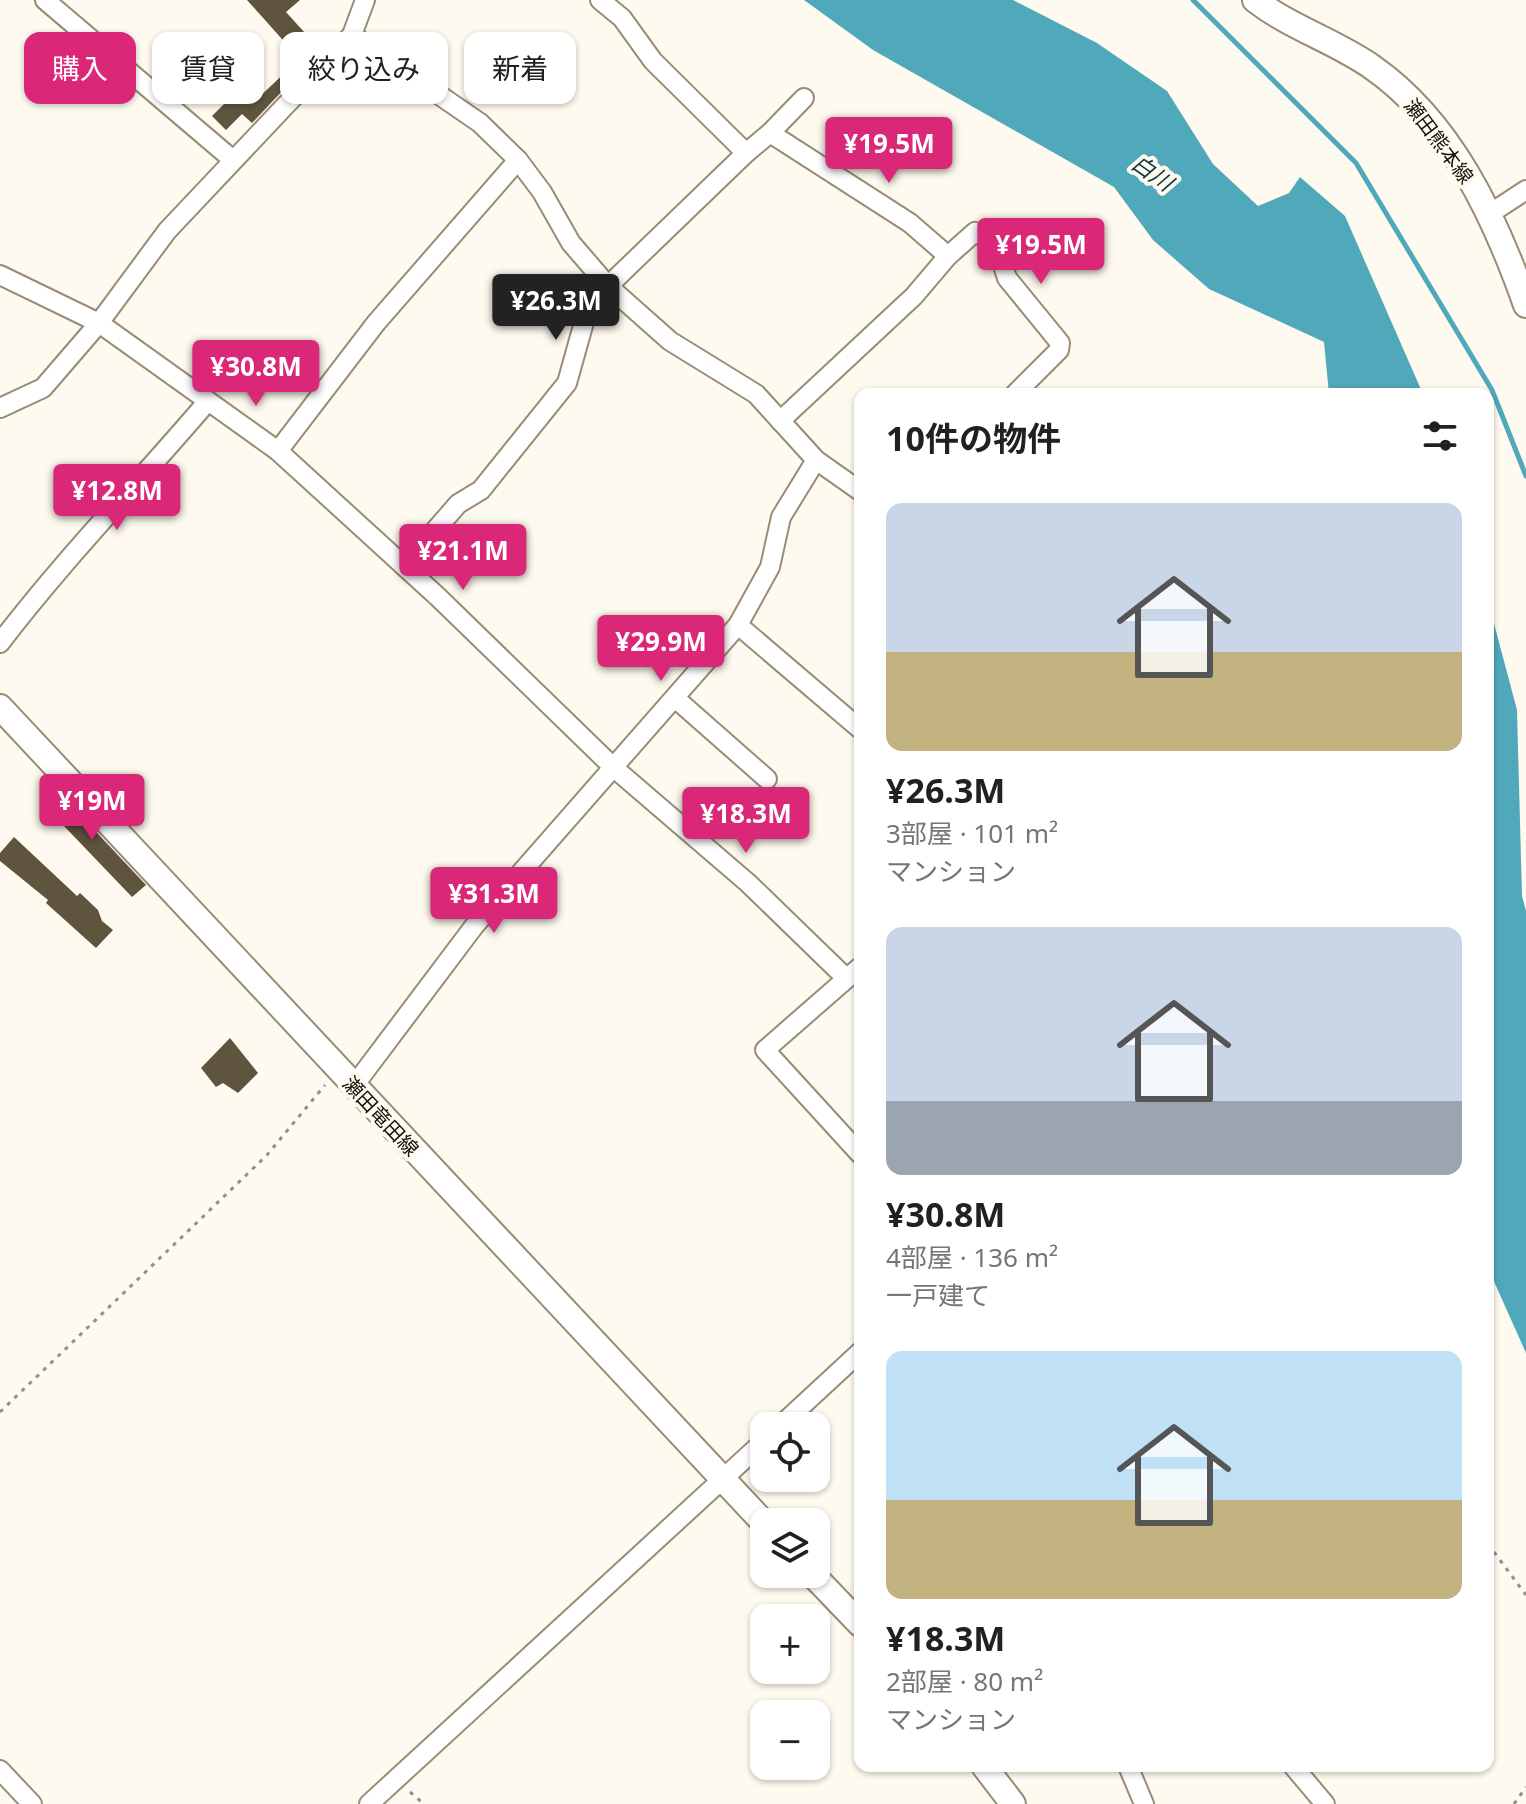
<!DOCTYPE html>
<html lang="ja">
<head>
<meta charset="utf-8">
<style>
	body { margin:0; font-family:"Noto Sans","Noto Sans JP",sans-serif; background:#f2f2f2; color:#202124; height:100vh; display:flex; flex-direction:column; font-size:30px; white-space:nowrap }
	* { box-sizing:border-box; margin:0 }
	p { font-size:26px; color:#757577 }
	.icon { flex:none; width:44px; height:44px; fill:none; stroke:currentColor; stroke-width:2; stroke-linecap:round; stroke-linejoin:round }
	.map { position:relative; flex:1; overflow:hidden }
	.details { position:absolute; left:854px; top:388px; width:640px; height:1384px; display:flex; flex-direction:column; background:#fff; border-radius:16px; box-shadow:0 2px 6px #0004 }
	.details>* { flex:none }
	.hud { position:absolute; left:24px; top:32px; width:710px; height:72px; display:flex; gap:16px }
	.buttons { position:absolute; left:750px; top:1412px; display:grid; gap:16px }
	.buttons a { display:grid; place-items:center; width:80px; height:80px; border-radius:16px; background:#fff; box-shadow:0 2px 6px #0004; font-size:40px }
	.price { position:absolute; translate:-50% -68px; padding:0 18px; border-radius:8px; background:#db2777; color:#fff; font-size:26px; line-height:52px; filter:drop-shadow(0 2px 4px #0008) }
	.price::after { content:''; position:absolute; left:50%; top:48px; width:24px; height:18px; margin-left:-12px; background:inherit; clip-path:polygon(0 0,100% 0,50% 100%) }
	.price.active { background:#222; color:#fff }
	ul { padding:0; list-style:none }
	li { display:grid; align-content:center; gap:16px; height:424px; padding:0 32px }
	li span { display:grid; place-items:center; height:248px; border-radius:16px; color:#555 }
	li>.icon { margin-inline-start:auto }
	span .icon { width:144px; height:144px; fill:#fffc; stroke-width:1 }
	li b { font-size:34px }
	h2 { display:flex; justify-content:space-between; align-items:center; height:96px; padding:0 32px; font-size:34px }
	.pill { padding:0 28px; border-radius:16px; background:#fff; box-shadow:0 2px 6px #0004; font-size:28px; line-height:72px }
	.pill.active { background:#db2777; color:#fff }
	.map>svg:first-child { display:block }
	.water { fill:#50a9ba }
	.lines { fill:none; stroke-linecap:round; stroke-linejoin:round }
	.stream { stroke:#50a9ba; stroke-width:5 }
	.building { fill:#5f543e }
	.minor-casing { stroke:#988c74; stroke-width:22 }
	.major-casing { stroke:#988c74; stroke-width:28 }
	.path { stroke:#969187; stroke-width:3; stroke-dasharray:4 6; stroke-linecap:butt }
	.minor { stroke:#fff; stroke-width:18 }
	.major { stroke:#fff; stroke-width:24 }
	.labels { text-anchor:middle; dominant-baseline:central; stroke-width:8; stroke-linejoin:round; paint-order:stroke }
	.street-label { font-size:20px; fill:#161108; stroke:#fffaef }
	.water-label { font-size:22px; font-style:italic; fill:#0a363d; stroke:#fffaef }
</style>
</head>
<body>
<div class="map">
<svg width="1526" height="1804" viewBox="0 0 1526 1804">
	<rect width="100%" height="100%" fill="#fffaef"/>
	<g class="water">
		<polygon points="804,0 1013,0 1097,43 1167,91 1213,164 1258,206 1289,193 1300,177 1345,216 1423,394 1329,394 1324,342 1209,289 1153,240 1114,187 873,50"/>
		<polygon points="1488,601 1517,710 1522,896 1526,911 1526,1353 1488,1268"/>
	</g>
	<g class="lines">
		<polyline class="stream" points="1193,0 1356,163 1492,390 1526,476"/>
	</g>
	<g class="building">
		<polygon points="247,0 300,0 286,12 314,43 298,57"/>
		<polygon points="195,33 217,55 235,36 247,48 224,72 254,102 294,64 301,71 252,123 242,114 226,130 212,116 225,103 175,53"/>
		<polygon points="54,787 146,885 132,897 40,801"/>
		<polygon points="14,837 77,896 80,893 98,910 102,921 113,930 96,948 46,903 48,900 0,861 0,853"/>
		<polygon points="230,1038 258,1073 238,1093 223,1083 216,1087 201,1068"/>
	</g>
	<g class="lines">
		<g class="minor-casing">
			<g id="minor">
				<polyline points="45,0 233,160"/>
				<polyline points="600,0 622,18 653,61 746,153 770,133 910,223 948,256 914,296 780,421"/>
				<polyline points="352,35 480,123 518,160 542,192 571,243 608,286 670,341 756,394 816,460 860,491"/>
				<polyline points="770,133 804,98"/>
				<polyline points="1491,213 1526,190"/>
				<polyline points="948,256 975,232 996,244 1007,278 1060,343 1059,350 1015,394"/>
				<polyline points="0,275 99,323 278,451 438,597 614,768 748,883 846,978"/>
				<polyline points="0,408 43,388 99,323 167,231 352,35 365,0"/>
				<polyline points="278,451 376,323 518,160"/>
				<polyline points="404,566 458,504 481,490 567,383 586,315 608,286 746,153"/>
				<polyline points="738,625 860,729"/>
				<path d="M0,643C65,558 139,482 208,401"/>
				<polyline points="675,698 767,779"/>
				<polyline points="860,967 765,1050 860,1154"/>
				<polyline points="353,1087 475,925 738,625 770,567 781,517 816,460"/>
				<polyline points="780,1426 860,1352"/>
				<polyline points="1128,1766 1144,1804"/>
				<polyline points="1293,1766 1325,1804"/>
				<polyline points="0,1770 32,1804"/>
				<polyline points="369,1804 764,1441"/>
			</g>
		</g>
		<g class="major-casing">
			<g id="major">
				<path d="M1255,0C1291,28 1335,41 1372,67C1451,122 1495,217 1526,305"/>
				<polyline points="0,707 764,1523"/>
				<polyline points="812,1574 860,1624"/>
				<polyline points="984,1766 1013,1804"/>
			</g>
		</g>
		<g class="path">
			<polyline points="0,1412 267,1155 325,1085"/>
			<polyline points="1488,1544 1526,1595"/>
			<polyline points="410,1792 424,1804"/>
			<polyline points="1514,1804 1526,1787"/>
		</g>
		<use href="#minor" class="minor"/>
		<use href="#major" class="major"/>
	</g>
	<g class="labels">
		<g class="street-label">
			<text transform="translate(1439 141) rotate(53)">瀬田熊本線</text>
			<text transform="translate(381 1116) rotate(47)">瀬田竜田線</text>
		</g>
		<g class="water-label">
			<text transform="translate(1153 172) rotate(35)">白川</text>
		</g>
	</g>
</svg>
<div class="buttons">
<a><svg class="icon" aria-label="locate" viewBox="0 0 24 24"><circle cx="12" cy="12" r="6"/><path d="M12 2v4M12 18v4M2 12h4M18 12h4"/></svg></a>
<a><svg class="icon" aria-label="layers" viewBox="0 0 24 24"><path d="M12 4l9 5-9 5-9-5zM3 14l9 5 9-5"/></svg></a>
<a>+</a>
<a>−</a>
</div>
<b class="price" style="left:889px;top:185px">¥19.5M</b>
<b class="price" style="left:1041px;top:286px">¥19.5M</b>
<b class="price active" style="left:556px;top:342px">¥26.3M</b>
<b class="price" style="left:256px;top:408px">¥30.8M</b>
<b class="price" style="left:117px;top:532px">¥12.8M</b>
<b class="price" style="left:463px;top:592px">¥21.1M</b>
<b class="price" style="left:661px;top:683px">¥29.9M</b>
<b class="price" style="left:92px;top:842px">¥19M</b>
<b class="price" style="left:746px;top:855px">¥18.3M</b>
<b class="price" style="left:494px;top:935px">¥31.3M</b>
<div class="hud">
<a class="pill active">購入</a>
<a class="pill">賃貸</a>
<a class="pill">絞り込み</a>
<a class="pill">新着</a>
</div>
<section class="details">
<h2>10件の物件<svg class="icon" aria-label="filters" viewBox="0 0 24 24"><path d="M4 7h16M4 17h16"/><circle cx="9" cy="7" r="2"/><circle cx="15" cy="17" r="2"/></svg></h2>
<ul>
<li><span style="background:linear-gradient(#c9d6e8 60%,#c2b280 0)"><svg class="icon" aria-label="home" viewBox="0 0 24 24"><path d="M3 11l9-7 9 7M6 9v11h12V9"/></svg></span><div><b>¥26.3M</b><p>3部屋 · 101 m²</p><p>マンション</p></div></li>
<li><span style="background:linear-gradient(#c9d6e8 70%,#9aa5b1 0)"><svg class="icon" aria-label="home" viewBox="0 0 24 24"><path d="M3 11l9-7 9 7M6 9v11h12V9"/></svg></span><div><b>¥30.8M</b><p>4部屋 · 136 m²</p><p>一戸建て</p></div></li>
<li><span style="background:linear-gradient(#bfe0f5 60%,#c2b280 0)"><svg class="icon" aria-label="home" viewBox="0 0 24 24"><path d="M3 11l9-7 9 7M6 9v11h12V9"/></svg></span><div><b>¥18.3M</b><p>2部屋 · 80 m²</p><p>マンション</p></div></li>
</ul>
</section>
</div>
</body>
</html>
